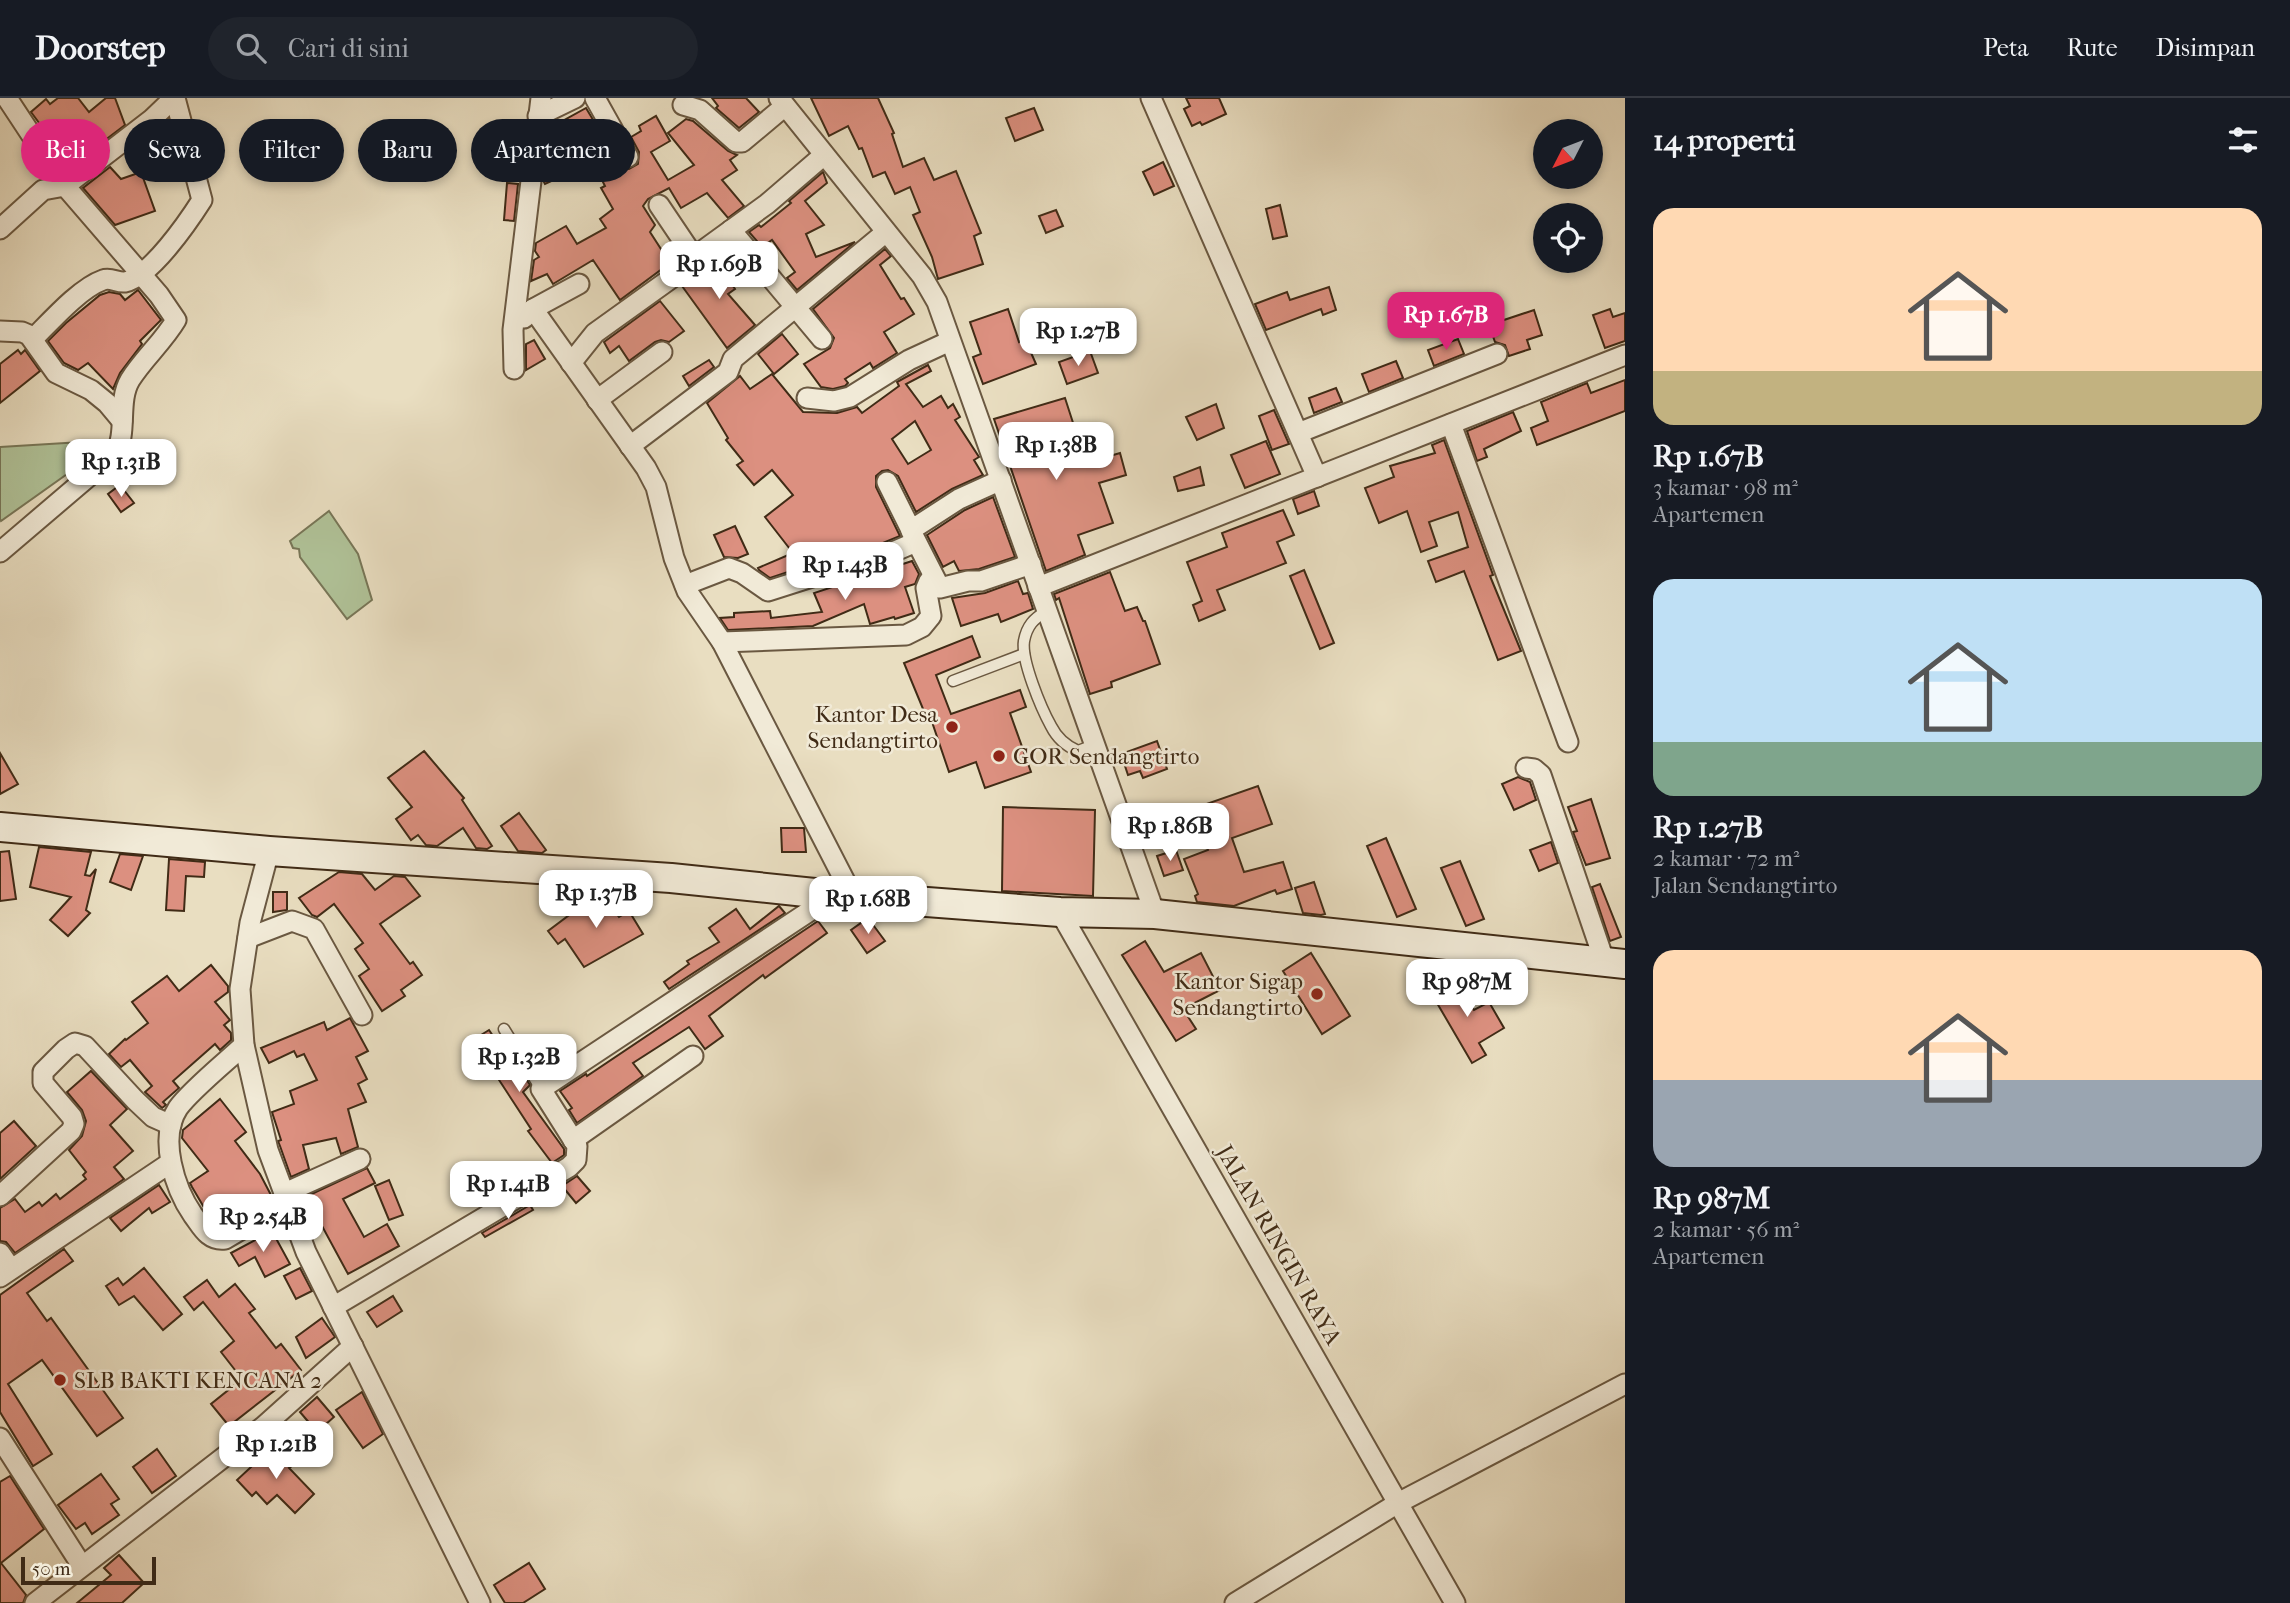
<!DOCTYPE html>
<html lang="id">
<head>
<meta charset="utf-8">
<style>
	body { margin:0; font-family:"IM FELL French Canon",serif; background:#20242c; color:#f1f3f6; height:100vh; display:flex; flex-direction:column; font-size:26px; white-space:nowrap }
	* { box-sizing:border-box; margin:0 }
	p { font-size:23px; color:#9ea1a6 }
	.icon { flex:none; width:38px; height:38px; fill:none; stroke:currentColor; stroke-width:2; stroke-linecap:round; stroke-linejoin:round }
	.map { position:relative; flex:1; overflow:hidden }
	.side { display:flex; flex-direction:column; background:#171b24; width:665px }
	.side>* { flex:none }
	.guide { position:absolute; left:21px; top:21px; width:665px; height:63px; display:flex; gap:14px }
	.needle { width:46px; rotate:228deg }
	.controls { position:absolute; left:1533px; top:21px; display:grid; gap:14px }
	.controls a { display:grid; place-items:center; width:70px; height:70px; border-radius:50%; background:#171b24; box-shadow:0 4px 10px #0003; font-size:35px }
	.scale { position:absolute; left:21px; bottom:18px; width:135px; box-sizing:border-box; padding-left:7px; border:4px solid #402b16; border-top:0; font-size:19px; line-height:24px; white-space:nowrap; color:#402b16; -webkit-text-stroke:5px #f1ead7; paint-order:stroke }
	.price { position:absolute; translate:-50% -60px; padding:0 16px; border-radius:14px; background:#fff; color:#222; font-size:23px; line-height:46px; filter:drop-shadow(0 2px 4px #0008) }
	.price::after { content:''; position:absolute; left:50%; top:42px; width:21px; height:16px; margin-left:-10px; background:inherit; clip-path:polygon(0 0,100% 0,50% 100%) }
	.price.active { background:#db2777; color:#fff }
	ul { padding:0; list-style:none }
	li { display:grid; align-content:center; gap:14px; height:371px; padding:0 28px }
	li span { display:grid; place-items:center; height:217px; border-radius:21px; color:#555 }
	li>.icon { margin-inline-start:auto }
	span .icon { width:126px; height:126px; fill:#fffc; stroke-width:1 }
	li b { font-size:30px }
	h2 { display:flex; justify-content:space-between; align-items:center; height:84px; padding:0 28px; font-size:30px }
	.chip { padding:0 24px; border-radius:32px; background:#171b24; box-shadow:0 4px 10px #0003; font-size:24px; line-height:63px }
	.chip.active { background:#db2777; color:#fff }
	header { display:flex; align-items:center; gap:42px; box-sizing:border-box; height:98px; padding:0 35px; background:#171b24; border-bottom:2px solid #363941 }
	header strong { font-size:33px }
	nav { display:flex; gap:38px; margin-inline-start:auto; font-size:24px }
	.search { width:490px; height:63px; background:#20242c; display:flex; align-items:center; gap:18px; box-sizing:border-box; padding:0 24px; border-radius:38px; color:#9ea1a6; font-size:26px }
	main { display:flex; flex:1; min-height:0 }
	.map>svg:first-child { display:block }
	.green { fill:#b0c298; stroke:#787657; stroke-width:2 }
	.building { fill:#dc9080; stroke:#402b16; stroke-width:2; fill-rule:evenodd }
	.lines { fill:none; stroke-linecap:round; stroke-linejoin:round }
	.lane-casing { stroke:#6a5841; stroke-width:13 }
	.street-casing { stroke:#6a5841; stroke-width:23 }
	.secondary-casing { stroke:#402b16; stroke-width:32 }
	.lane { stroke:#f1ead7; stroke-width:10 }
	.street { stroke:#f1ead7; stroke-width:19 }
	.secondary { stroke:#f1ead7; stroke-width:28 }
	.poi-dot { fill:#8f2418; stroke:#f1ead7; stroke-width:2.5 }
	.labels { text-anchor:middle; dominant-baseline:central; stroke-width:5; stroke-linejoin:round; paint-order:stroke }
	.poi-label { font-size:23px; fill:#402b16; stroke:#f1ead7; text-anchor:end }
	.street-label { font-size:23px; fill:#402b16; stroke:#f1ead7 }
</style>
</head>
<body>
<header>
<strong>Doorstep</strong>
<div class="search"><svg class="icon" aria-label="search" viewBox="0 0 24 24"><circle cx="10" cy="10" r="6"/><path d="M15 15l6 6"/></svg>Cari di sini</div>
<nav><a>Peta</a><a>Rute</a><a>Disimpan</a></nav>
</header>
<main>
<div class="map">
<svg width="1625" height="1505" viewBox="0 0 1625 1505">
	<rect width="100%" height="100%" fill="#e9dec1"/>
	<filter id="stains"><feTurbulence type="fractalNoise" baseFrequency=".00286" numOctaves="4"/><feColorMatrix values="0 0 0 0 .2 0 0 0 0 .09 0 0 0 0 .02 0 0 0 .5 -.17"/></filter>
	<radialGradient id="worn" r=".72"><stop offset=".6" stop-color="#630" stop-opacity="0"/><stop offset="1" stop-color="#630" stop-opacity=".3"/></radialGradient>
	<g class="green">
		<polygon points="115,342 1,423 0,421 0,349"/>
		<polygon points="329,413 358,456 372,502 347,521 300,459 299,451 293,450 290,443"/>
	</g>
	<g class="building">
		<polygon points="58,0 78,0 89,14 106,0 115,0 125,27 71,68 31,14 46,1 50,6"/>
		<polygon points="712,0 746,0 759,14 739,30 716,10 718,8"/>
		<polygon points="811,0 878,0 894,35 892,36 903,69 924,60 934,82 956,73 981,135 974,138 983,166 938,181 932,159 913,117 920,114 910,89 895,96 885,74 873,79 862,50 859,51 848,28 829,38"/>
		<polygon points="1186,0 1219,0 1226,16 1202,27 1200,24 1192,28 1184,11 1190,8"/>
		<polygon points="586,10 622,70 629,71 638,66 639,54 631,39 641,33 639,28 656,18 670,43 651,54 668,82 694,67 668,35 686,21 693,23 728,53 737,57 730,62 737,72 722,82 744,108 728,120 707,95 681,110 669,90 648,101 643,108 655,127 650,134 670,165 620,202 593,162 553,186 547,176 531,183 534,162 539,159 535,153 536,145 566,128 577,146 606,130 600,121 613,111 601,90 605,88 593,64 545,86 543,82 546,64 554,60 548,46 550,30"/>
		<polygon points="1034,10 1043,32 1015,43 1006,20"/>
		<polygon points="161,29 174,45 162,56 147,40"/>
		<polygon points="1163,64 1174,88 1154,97 1143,74"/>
		<polygon points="110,69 121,81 141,74 155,113 115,127 83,90"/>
		<polygon points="823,74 827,85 805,103 824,127 806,136 816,159 855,144 797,192 787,180 795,174 772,142 762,149 749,134 759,127 761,129 791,105 789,103"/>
		<polygon points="507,85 518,86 514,123 504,122"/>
		<polygon points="1280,107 1287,138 1273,141 1266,111"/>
		<polygon points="1056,112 1063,128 1046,135 1039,118"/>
		<polygon points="729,149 735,156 719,168 735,191 728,196 755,227 727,250 682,188"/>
		<polygon points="885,151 891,158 880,167 901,201 904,200 914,216 884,234 897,255 873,270 870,265 845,281 848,285 845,288 833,291 821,289 804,266 830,250 834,240 813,211"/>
		<polygon points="1329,189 1336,212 1323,217 1321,211 1266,232 1255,206 1287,194 1290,202"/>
		<polygon points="138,192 161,222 140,243 142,246 120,275 113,291 88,265 78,272 64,265 48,243 66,225 100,197 109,194 120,196 125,202"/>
		<polygon points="660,203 684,233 669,244 661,242 655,244 629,263 619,248 610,255 604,244"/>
		<polygon points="1008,211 1019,244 1025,241 1036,266 983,286 973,259 981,256 970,224"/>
		<polygon points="1610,211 1613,219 1625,215 1625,243 1605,250 1593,217"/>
		<polygon points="1534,212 1542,237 1527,242 1530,251 1509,258 1505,247 1495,244 1489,227"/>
		<polygon points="782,236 798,256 774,276 758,256"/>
		<polygon points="1458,241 1464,256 1434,268 1428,252"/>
		<polygon points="534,242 545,261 526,272 526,246"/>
		<polygon points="18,252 21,256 25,252 40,273 0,305 0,266"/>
		<polygon points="1090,253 1098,275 1067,286 1059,264"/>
		<polygon points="709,262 714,269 689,288 683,278"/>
		<polygon points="1396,263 1403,280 1369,294 1362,276"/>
		<path d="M928,267L931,273L906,286L923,309L941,298L948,310L953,306L960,319L955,322L979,359L974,362L983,377L952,391L916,414L898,378L888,372L882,373L876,378V389L900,438L861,454L833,459L770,480L759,472L758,470L793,455L765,419L793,397L772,372L754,387L737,367L743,363L726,342L728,340L707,305L740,278L750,291L772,276L803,314L837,315L857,309L862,315L899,288L897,284ZM915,323L931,352L908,366L892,341Z"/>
		<polygon points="1625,282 1625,313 1537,347 1531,330 1548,323 1541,304 1587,285 1591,295"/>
		<polygon points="1336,290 1342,304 1314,315 1309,300"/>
		<polygon points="1065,300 1076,334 1048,342 1057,370 1084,361 1086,365 1120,355 1126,377 1099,385 1113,425 1078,437 1085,457 1046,473 994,321"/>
		<polygon points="1216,306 1224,330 1197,342 1186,319"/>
		<polygon points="1274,312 1289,346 1272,352 1259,318"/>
		<polygon points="1513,314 1521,333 1484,351 1487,359 1477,363 1467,333"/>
		<polygon points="1444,342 1493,477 1490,478 1521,553 1498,562 1464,473 1436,484 1428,463 1468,449 1458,414 1429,424 1437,448 1421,454 1407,413 1379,425 1365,390 1394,379 1390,368 1435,355 1432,347"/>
		<polygon points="1266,343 1280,376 1245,390 1231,357"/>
		<polygon points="1200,369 1204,387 1178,393 1174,379"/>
		<polygon points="120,387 134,405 121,414 108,396"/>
		<polygon points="1314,393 1319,408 1298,416 1293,401"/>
		<polygon points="993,399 1015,459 979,471 959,473 954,463 943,469 927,437 965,412"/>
		<polygon points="1283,412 1294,437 1277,444 1286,465 1217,492 1225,512 1199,523 1193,507 1202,503 1187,464 1227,449 1222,435"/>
		<polygon points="735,428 748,456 738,460 724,459 714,437"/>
		<polygon points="912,463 919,476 915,486 905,489 914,515 895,521 894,519 870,526 864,506 813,528 728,532 720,520 734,519 734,515 770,513 771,520 822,514 814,495"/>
		<polygon points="1304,472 1334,545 1320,551 1290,478"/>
		<polygon points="1110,474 1125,513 1137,509 1143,523 1145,523 1160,566 1111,584 1112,589 1090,596 1059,500 1056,502 1054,496"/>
		<polygon points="1018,483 1023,496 1028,495 1033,511 1001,524 998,516 961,528 952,500 985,495"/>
		<polygon points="972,538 980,559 936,577 951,616 1020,592 1026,609 1010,615 1031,674 985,690 976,664 949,674 931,621 928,623 904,565"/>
		<polygon points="1157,643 1167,671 1143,680 1140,673 1128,677 1121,656"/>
		<polygon points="424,653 464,700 462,702 492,748 487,751 476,750 463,730 437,748 426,747 418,737 411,742 396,721 412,709 388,680"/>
		<polygon points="0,655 18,686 0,696"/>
		<polygon points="1518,679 1530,684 1536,702 1514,712 1502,686"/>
		<polygon points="1258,688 1272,726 1232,740 1244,774 1283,764 1292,791 1277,796 1275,792 1234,808 1197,804 1195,798 1198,796 1184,761 1208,752 1192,711"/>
		<polygon points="1591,701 1610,760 1586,767 1573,734 1577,733 1568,709"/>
		<polygon points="1003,709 1095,712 1093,798 1002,793"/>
		<polygon points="519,715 546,752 542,755 518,753 501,728"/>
		<polygon points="781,730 804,730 806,754 782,754"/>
		<polygon points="1386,740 1416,811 1397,819 1367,748"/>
		<polygon points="1551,744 1558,765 1539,773 1530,752"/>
		<polygon points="39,749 91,754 85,777 90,778 96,771 86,812 90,815 68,838 50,822 71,799 30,789"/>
		<polygon points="1176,752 1183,772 1164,778 1157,758"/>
		<polygon points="9,753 16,801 0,803 0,754"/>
		<polygon points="120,756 143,758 131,792 110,784"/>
		<polygon points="169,761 205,764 204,779 186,778 184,813 166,812"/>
		<polygon points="1460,763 1484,821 1466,828 1441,770"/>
		<polygon points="339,774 362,776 375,792 394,778 405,779 420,798 380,826 410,866 413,864 422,877 401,892 405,898 382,913 359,878 369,871 355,851 363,845 334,806 317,819 312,817 299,800"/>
		<polygon points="1314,784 1325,816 1321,817 1303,815 1295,790"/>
		<polygon points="1600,786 1621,839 1610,843 1592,789"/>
		<polygon points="273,794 287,794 287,812 273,814"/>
		<polygon points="600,794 619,819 629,813 643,836 584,869 565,841 558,846 548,833"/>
		<polygon points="779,808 785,815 669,891 664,884 689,866 687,863 719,844 709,830 736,811 750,831"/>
		<polygon points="868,820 885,843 867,855 851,832"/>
		<polygon points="818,823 827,835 765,880 763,877 709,918 723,938 705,951 689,929 633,965 643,978 577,1025 569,1012 572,1010 560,993 586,976 587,978"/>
		<polygon points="1145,843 1164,874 1201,855 1220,892 1183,911 1196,931 1176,943 1122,857"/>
		<polygon points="1311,855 1350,918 1322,936 1283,873"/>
		<polygon points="211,867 228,888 228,894 215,904 230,922 224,927 231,935 231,942 220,952 215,946 173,983 179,990 163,1004 166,1007 162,1010 145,994 152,988 130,962 121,969 109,956 125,941 126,942 148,925 132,904 167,878 179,893"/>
		<polygon points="1445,884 1450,892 1459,886 1474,912 1489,904 1504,930 1479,945 1486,957 1472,965 1430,893"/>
		<polygon points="350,920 368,953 356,959 367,981 358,986 366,1004 348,1011 358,1049 341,1056 336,1040 303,1047 309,1071 291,1079 280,1048 278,1043 281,1042 272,1014 294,1006 290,993 317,982 304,956 297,959 294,953 269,965 261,950 324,924 327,932"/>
		<polygon points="489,932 507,959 509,957 522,974 530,987 523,994 564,1051 564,1057 552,1065 528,1033 531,1031 473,942"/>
		<polygon points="91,973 127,1011 110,1027 133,1053 114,1069 124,1081 15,1155 6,1144 0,1143 0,1110 15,1101 25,1114 39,1104 42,1108 56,1096 60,1101 86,1081 83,1077 86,1074 69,1052 82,1038 86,1023 82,1012 67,994"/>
		<polygon points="220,1001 246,1034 235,1043 260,1076 272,1099 222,1129 212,1123 192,1089 190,1085 208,1073 182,1040 183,1032"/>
		<polygon points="14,1023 36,1048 0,1081 0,1035"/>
		<polygon points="367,1070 375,1085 343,1101 364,1139 387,1126 399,1148 348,1176 315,1115 311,1117 303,1100"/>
		<polygon points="577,1078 590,1093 576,1105 562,1088"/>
		<polygon points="389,1082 403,1117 389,1122 375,1088"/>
		<polygon points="159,1087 170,1104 152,1115 149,1110 121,1133 110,1120"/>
		<polygon points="530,1107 533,1112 485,1139 482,1135"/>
		<polygon points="272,1133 290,1166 265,1179 255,1159 239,1168 231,1155"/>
		<polygon points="64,1151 73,1163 27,1195 47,1223 51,1220 123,1320 97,1338 42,1262 8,1286 52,1356 33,1368 0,1314 0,1197"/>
		<polygon points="144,1170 182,1216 163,1232 134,1198 119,1207 106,1188 118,1180 123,1187"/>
		<polygon points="300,1170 312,1193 296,1201 284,1178"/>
		<polygon points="207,1182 219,1199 235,1186 255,1211 249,1215 276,1250 281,1246 301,1272 229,1328 211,1306 242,1281 221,1254 234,1243 203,1204 194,1212 184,1199"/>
		<polygon points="393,1198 402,1213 377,1229 367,1214"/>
		<polygon points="322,1220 335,1239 306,1260 296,1239"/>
		<polygon points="362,1294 383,1336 363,1350 336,1312"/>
		<polygon points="317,1299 334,1319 317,1334 300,1314"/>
		<polygon points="276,1350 292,1368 289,1370 314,1396 295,1415 277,1397 267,1406 256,1394 252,1398 237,1382 267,1354 269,1356"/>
		<polygon points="157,1351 176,1378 152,1395 133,1369"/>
		<polygon points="101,1376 119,1401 111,1406 119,1417 92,1436 85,1425 76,1431 58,1407"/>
		<polygon points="10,1378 44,1431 1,1465 26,1497 23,1505 0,1505 0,1384"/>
		<polygon points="119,1457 144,1485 122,1505 77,1505 111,1477 104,1470"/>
		<polygon points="529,1465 545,1491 523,1505 505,1505 494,1487"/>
	</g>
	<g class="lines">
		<g class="lane-casing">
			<g id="lane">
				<path d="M1046,513C1034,521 1027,527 1024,543C1021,562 1041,610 1051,628C1057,640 1066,648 1078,653L1094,647"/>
				<polyline points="953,583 1024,556"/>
				<polyline points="504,931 541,991"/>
			</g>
		</g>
		<g class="street-casing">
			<g id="street">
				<polyline points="595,0 628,59"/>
				<polyline points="779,0 922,178 937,204 1155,816"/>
				<polyline points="1151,0 1317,379"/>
				<polyline points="683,7 700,12 736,44 742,44 785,8"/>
				<polyline points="538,18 575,0"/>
				<polyline points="659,107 694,159 767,106 824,57"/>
				<polyline points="0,131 43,92 65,88 152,21 174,0"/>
				<polyline points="731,132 822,241"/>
				<polyline points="533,211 646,370 656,389 674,460 687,493 722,544 852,797"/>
				<polyline points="524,220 533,211 579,186"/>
				<polyline points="0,233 22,234 29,237 56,275 91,292 107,305 122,323"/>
				<path d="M33,241C51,223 80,190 103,182C111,179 117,185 125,184C151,178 188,124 202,102L175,0"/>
				<polyline points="571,265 595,235 673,179 694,159"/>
				<polyline points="514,271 513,232 541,0"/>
				<polyline points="807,300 834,303 850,299 909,262 950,243"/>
				<polyline points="597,302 662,254"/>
				<polyline points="1451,326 1568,644"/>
				<polyline points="1298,335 1497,256"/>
				<polyline points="630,348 728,274 733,261 886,134"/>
				<polyline points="887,384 911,432 959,401 1001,382"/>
				<polyline points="911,433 940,490 968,483 981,483 1031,466"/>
				<path d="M0,454L115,356C128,335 117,304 130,282C143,261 163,244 176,222L159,197L65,88L7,0"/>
				<polyline points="685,487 729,470 742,475 768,493 837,471 865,466 916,444"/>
				<polyline points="1038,489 1625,257"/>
				<polyline points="722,544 906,537 922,529 931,518 926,490 929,483 934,481"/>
				<polyline points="1526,670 1534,671 1541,677 1605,865"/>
				<polyline points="269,753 250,825 240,891 244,947 268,1052 306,1154 480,1505"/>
				<polyline points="1060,814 1455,1505"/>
				<polyline points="248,840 292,823 314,831 362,917"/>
				<path d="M244,947C227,963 191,992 178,1010C158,1040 175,1091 193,1117C202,1129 208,1143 225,1141L288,1104"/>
				<polyline points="573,1042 693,958"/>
				<polyline points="285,1095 360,1061"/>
				<polyline points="0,1098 71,1033 74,1026 72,1019 43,985 43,974 66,951 75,945 85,948 135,1002 153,1019 171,1027"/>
				<polyline points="0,1155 11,1171"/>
				<polyline points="0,1179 170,1065"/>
				<polyline points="333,1209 569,1069 576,1062 577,1048 541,991 834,797"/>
				<polyline points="0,1340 82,1468"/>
				<polyline points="35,1505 264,1328 353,1248"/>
				<polyline points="1235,1505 1398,1405 1625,1286"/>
			</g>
		</g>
		<g class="secondary-casing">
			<polyline id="secondary" points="0,729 269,753 671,780 834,797 1060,814 1155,816 1625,866"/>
		</g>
		<use href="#lane" class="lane"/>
		<use href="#street" class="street"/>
		<use href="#secondary" class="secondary"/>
	</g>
	<g class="poi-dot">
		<circle cx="952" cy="629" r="7"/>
		<circle cx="999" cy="658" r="7"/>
		<circle cx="1317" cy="896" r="7"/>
		<circle cx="60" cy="1282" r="7"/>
	</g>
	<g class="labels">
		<g class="poi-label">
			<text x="938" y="616">Kantor Desa<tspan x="938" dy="26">Sendangtirto</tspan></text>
			<text x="1013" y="658" text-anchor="start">GOR Sendangtirto</text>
			<text x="1303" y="883">Kantor Sigap<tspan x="1303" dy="26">Sendangtirto</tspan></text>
			<text x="74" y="1282" text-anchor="start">SLB BAKTI KENCANA 2</text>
		</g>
		<g class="street-label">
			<text transform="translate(1279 1147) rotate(60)">JALAN RINGIN RAYA</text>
		</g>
	</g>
	<rect width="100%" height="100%" filter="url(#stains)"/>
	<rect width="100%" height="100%" fill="url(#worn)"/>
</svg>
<div class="controls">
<a><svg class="needle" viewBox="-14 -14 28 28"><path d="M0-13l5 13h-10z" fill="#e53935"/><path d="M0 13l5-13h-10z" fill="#9ea1a6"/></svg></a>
<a><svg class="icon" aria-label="locate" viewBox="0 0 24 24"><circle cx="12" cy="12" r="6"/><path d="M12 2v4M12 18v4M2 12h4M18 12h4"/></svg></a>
</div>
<div class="scale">50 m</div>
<b class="price" style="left:719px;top:203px">Rp 1.69B</b>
<b class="price active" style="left:1446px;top:254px">Rp 1.67B</b>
<b class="price" style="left:1078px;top:270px">Rp 1.27B</b>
<b class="price" style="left:1056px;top:384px">Rp 1.38B</b>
<b class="price" style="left:121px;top:401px">Rp 1.31B</b>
<b class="price" style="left:845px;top:504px">Rp 1.43B</b>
<b class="price" style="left:1170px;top:765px">Rp 1.86B</b>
<b class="price" style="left:596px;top:832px">Rp 1.37B</b>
<b class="price" style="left:868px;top:838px">Rp 1.68B</b>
<b class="price" style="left:1467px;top:921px">Rp 987M</b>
<b class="price" style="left:519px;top:996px">Rp 1.32B</b>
<b class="price" style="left:508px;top:1123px">Rp 1.41B</b>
<b class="price" style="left:263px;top:1156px">Rp 2.54B</b>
<b class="price" style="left:276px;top:1383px">Rp 1.21B</b>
<div class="guide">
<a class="chip active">Beli</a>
<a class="chip">Sewa</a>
<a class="chip">Filter</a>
<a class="chip">Baru</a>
<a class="chip">Apartemen</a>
</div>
</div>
<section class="side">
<h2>14 properti<svg class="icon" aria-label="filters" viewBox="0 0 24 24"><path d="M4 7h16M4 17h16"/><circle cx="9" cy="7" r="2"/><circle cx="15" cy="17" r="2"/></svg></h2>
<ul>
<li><span style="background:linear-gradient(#ffd9b3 75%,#c2b280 0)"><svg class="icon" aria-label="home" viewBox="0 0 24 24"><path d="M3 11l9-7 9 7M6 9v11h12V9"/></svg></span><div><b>Rp 1.67B</b><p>3 kamar · 98 m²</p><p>Apartemen</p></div></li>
<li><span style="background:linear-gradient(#bfe0f5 75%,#7fa58c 0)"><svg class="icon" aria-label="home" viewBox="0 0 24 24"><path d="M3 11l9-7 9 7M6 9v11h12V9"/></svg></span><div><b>Rp 1.27B</b><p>2 kamar · 72 m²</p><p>Jalan Sendangtirto</p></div></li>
<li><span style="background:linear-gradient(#ffd9b3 60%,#9aa5b1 0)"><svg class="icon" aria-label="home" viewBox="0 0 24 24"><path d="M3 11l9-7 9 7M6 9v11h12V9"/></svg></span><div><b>Rp 987M</b><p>2 kamar · 56 m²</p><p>Apartemen</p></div></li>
</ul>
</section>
</main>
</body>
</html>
